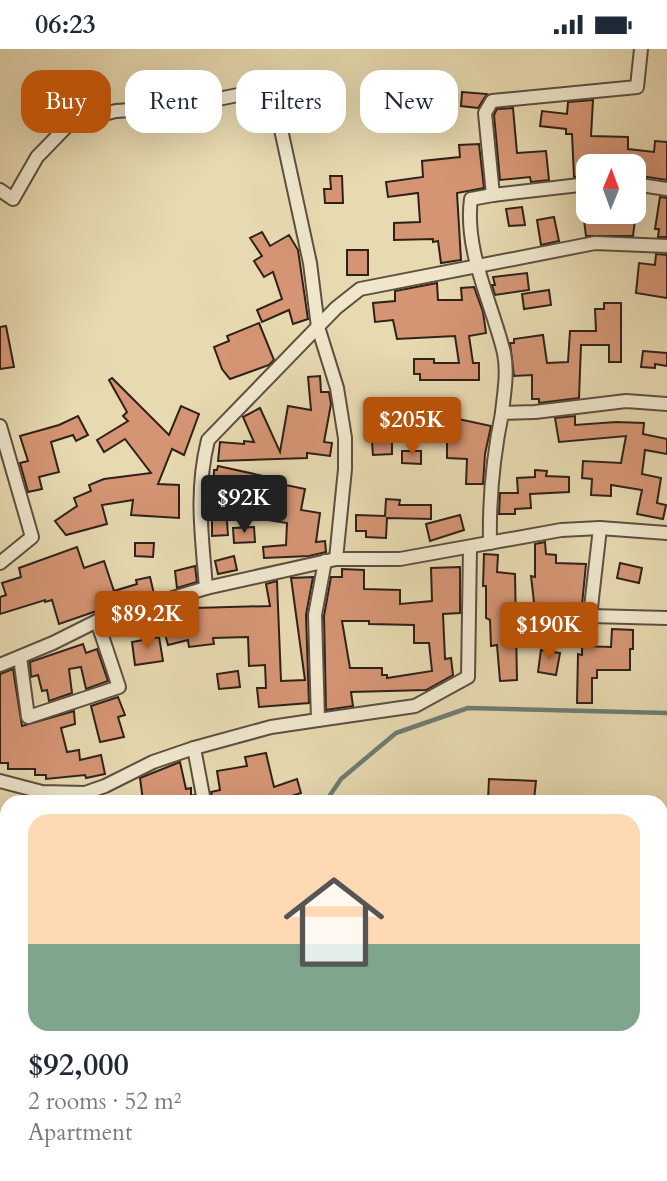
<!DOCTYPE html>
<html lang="en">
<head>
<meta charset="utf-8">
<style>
	body { margin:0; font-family:Cardo,serif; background:#f6f6f7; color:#1f2937; height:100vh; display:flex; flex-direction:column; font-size:26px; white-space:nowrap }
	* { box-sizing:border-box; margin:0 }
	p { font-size:23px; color:#747a83 }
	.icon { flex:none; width:38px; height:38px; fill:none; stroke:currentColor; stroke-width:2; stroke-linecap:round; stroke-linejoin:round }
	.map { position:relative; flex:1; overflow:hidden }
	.side { position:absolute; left:0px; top:746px; width:668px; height:387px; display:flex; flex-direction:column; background:#fff; border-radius:21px 21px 0 0; box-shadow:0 7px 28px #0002 }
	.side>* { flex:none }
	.top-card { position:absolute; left:21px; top:21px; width:626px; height:63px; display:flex; gap:14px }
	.needle { width:46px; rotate:1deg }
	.tools { position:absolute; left:576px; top:105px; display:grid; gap:14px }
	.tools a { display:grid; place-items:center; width:70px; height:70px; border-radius:14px; background:#fff; box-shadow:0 7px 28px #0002; font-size:35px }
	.price { position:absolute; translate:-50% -60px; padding:0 16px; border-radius:7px; background:#b45309; color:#fff; font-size:23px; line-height:46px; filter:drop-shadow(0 2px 4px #0008) }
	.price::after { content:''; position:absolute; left:50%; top:42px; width:21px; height:16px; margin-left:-10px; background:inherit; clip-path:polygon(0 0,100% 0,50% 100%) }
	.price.on { background:#222; color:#fff }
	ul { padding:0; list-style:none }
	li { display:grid; align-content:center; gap:14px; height:371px; padding:0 28px }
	li span { display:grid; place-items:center; height:217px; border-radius:21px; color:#555 }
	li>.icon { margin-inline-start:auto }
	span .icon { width:126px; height:126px; fill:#fffc; stroke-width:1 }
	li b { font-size:30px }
	.chip { padding:0 24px; border-radius:21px; background:#fff; box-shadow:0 7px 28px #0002; font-size:24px; line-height:63px }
	.chip.on { background:#b45309; color:#fff }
	.status { display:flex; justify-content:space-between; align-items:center; height:49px; padding:0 35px; background:#fff; direction:ltr }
	.status svg { height:19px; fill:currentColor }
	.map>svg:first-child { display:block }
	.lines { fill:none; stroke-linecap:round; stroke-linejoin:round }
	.stream { stroke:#6d7d72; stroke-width:4.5 }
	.building { fill:#d59574; stroke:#2f211a; stroke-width:2; fill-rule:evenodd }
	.street-casing { stroke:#5d4f40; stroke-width:16 }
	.street { stroke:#efe6cc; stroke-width:12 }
</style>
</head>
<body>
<div class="status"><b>06:23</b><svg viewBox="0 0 49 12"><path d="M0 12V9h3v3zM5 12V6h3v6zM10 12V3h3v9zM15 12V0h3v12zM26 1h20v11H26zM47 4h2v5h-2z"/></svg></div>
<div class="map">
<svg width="667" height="1132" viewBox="0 0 667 1132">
	<rect width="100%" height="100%" fill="#e7d9b0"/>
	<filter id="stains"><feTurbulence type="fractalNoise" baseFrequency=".00286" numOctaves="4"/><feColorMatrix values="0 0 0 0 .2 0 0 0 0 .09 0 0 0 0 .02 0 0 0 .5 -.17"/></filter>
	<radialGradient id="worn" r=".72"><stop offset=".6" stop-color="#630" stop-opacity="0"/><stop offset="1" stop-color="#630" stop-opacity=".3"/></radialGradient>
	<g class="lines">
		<g class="stream">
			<polyline points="326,752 341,730 396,684 468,659 667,664"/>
			<polyline points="0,926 7,920"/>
			<polyline points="0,1041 7,1056"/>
			<polyline points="42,1125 46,1132"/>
		</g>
	</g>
	<g class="building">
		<polygon points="462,43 487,45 478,59 461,57"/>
		<polygon points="593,51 591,87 628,88 628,100 654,103 655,92 667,93 667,131 634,126 634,117 588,117 588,126 574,128 572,85 566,85 566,80 540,77 542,62 567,65 568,53"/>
		<polygon points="513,59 517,104 546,102 549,131 531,133 530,128 500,131 494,66 497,60"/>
		<polygon points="479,95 484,139 457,144 461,211 441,214 438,192 433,193 433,190 394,191 394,174 420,173 418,144 388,148 386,133 423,128 422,112 460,108 459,96"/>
		<polygon points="330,127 342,127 343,154 325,154 324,140 331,140"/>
		<polygon points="660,148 667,149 667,188 658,188 659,180 655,180"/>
		<polygon points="522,158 525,176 509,177 506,160"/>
		<polygon points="583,163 636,163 633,187 586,187"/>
		<polygon points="554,168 559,192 541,196 537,171"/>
		<polygon points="262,183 270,197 289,186 298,201 308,270 293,275 289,261 262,273 257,261 282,250 273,223 264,228 254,212 262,207 250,189"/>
		<rect x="347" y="201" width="21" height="25"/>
		<polygon points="656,205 667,206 667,249 636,244 639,214 655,216"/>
		<polygon points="527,224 529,241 495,246 492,236 495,236 493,228"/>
		<polygon points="437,234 438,251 462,251 461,239 474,238 483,263 486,284 469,287 473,314 479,314 479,331 420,331 420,325 414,325 414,310 434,310 434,314 459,314 455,287 397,290 393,271 375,273 373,254 395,252 395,242"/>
		<polygon points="549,241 551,256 524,260 522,245"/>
		<polygon points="604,254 621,254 621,313 609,313 609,296 581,296 579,349 539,354 539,350 532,350 532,326 514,327 510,294 514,294 514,290 543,286 547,314 568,313 570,282 596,282 595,260 604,260"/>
		<polygon points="259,274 274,311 269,316 230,330 222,320 214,298 229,292 227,287"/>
		<polygon points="6,277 14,318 0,320 0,278"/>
		<polygon points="643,302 667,304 667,317 655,315 655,319 641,318"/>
		<polygon points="320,327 321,343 329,343 331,355 324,393 332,394 330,407 307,404 307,409 218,412 220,393 244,395 244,392 254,393 243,368 260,359 280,403 288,357 311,361 308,328"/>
		<polygon points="112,329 169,386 181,357 199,365 184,406 172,400 158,435 179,436 179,469 131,466 133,451 102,456 107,475 66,486 55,472 77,457 74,449 91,442 89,436 104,430 151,424 125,390 104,403 97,391 128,372 123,367 127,363 109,331"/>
		<polygon points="78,367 88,386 76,392 73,386 51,393 59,423 39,428 42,440 28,443 20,414 28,412 20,387 59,376"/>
		<polygon points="575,367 575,376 616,373 644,374 643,385 667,390 667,405 645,401 642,425 661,429 657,454 666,456 663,470 637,465 642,441 611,436 611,447 591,446 592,430 582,429 583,412 621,414 626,387 559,393 555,369"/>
		<polygon points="449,368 491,377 485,405 483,435 466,435 467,410 447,409 447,382 445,382"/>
		<polygon points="392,392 392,405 373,406 372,393"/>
		<polygon points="402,402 421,402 421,415 402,414"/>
		<polygon points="218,417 277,430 276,434 305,440 301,461 320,464 316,493 325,492 326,503 309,507 264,509 263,498 286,496 287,474 261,470 265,441 230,442 229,435 214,435 214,421 217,421"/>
		<polygon points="535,421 547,422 546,427 569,428 569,443 530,445 531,459 515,460 515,465 499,465 500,444 518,444 517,429 535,428"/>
		<polygon points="386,450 400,451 399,456 431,456 431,470 387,469 386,489 366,488 366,482 356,482 356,466 385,467"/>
		<polygon points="226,459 228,486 212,487 212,460"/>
		<polygon points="460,466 464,481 430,492 426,475"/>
		<polygon points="254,478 255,493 234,494 233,479"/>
		<polygon points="545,493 546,505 556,506 556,514 586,515 582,556 560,556 561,568 536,571 531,527 535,528 535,495"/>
		<polygon points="135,494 154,494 153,508 135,507"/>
		<polygon points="77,498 84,519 104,512 114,542 137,535 136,531 150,528 154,545 114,556 59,575 52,551 45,553 45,551 0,565 0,548 6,546 2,534 21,528 19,519"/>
		<polygon points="484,505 498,506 497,523 515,525 517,631 500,632 497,596 491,597 490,571 486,569 486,537 483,537"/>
		<polygon points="234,507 237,521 218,525 215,512"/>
		<polygon points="620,514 642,519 639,534 617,529"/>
		<polygon points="195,517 197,533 177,539 175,522"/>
		<path d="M460,518V564L443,565L445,610L451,609L453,626L426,641L351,643L353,657L326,661L324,567L331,528H342V520L364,521V540L400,541V555L432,552L431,519ZM342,572H369V575L414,576V594H429L432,622L387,629V626H382V619H350Z"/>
		<polygon points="313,528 306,566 309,654 259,658 257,639 266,639 265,616 249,617 248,588 213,589 214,595 189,598 188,591 168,596 163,578 180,574 177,560 181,559 181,556 193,552 194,559 270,557 266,535 277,532 281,632 305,631 291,529"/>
		<polygon points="612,580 633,581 633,600 630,600 630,621 597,621 597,629 592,629 592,654 577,654 578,605 582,606 582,597 611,598"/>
		<polygon points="159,588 163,612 135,616 132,593"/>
		<polygon points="83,595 86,604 97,600 108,632 86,640 81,618 69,620 72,644 49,652 47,641 42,642 38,626 31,628 30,613"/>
		<polygon points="541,601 560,604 556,626 538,623"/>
		<polygon points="13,620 22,677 74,662 75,675 61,679 67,703 79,701 80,711 101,706 105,725 86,729 85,726 46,730 46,726 35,726 35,720 8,720 8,714 0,714 0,625"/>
		<polygon points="238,622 240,638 219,640 217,625"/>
		<polygon points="118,648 125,666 118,668 124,688 100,693 91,657"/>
		<polygon points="266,704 274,738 297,730 301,744 276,752 261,752 260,747 213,752 211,743 220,741 217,722 247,717 245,708"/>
		<polygon points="180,713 186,740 191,739 191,747 194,746 195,752 143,752 140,729"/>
		<polygon points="489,730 536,732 534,751 512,748 512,752 488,751"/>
	</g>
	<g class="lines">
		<g class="street-casing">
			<g id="street">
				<polyline points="634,135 667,140"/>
				<polyline points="0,141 13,150 37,108 71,73 116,62 178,58 253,43 277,62 310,214 318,278 337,339 345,389 345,420 336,510"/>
				<polyline points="493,146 485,64 492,52 637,38 641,0"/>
				<path d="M502,364C504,344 508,324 504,304C492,254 464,202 471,150L493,146L588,135"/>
				<polyline points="0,377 32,488 0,514"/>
				<polyline points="600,479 590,567 667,569"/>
				<path d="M490,494C489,449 493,408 502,364L535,363L626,352L667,355"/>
				<path d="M206,539C202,486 195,444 208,391L336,259L360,240L595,194L667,197"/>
				<polyline points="20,608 28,668 119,638 97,572"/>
				<polyline points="0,616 53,594 97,572 206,539 336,510 400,510 561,481 600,479 667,484"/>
				<polyline points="318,671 415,657 468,628 470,499"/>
				<polyline points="194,699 271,678 318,671 315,566 325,512"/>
				<polyline points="0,732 42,743 85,744 105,737 153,713 194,699 204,752"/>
				<polyline points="662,859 667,855"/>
				<polyline points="662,941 667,941"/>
				<polyline points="477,1132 481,1125"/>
			</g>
		</g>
		<use href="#street" class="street"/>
	</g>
	<rect width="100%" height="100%" filter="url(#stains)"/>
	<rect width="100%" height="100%" fill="url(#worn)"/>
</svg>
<div class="tools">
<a><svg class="needle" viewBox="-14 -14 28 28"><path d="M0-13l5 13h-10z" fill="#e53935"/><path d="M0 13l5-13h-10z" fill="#747a83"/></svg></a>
</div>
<b class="price" style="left:412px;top:408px">$205K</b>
<b class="price on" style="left:244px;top:486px">$92K</b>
<b class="price" style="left:147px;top:602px">$89.2K</b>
<b class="price" style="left:549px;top:613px">$190K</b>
<div class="top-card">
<a class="chip on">Buy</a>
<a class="chip">Rent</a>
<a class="chip">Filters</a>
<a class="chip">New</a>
</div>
<section class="side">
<ul>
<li><span style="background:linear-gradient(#ffd9b3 60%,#7fa58c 0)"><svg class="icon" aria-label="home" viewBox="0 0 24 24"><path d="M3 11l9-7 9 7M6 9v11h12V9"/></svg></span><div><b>$92,000</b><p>2 rooms · 52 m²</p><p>Apartment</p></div></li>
</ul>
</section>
</div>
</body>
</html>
